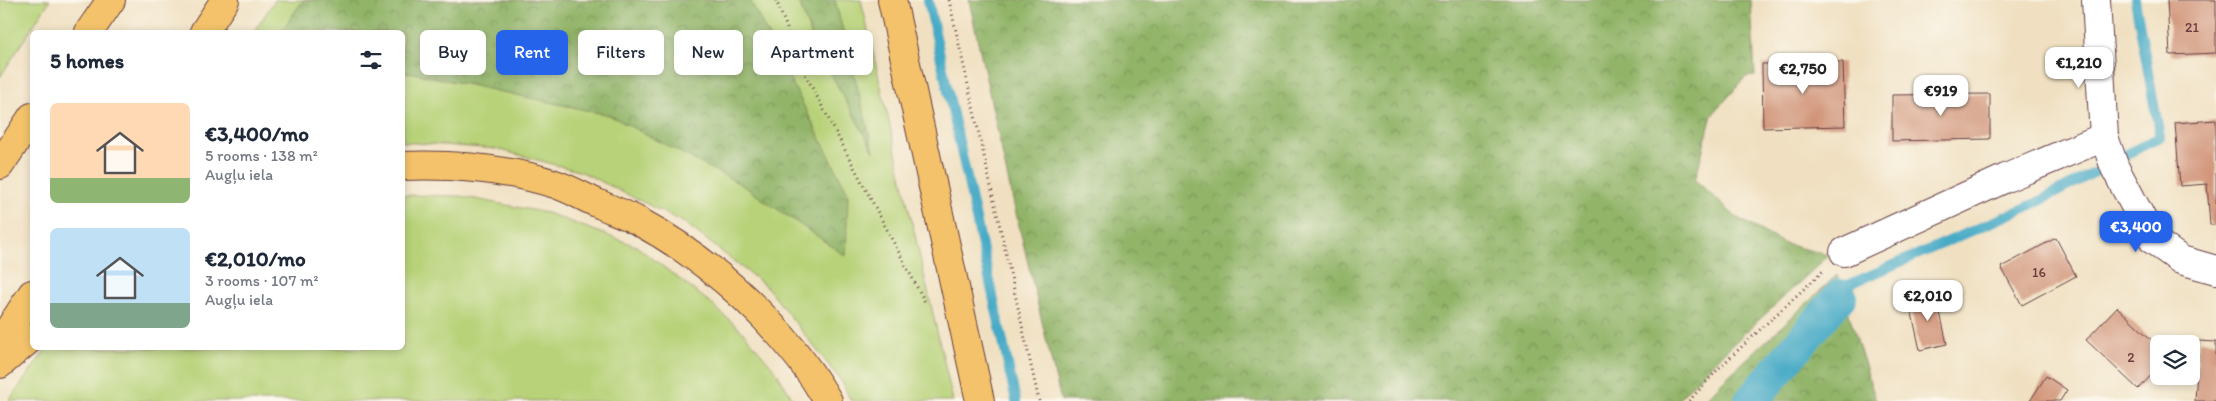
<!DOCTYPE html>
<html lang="en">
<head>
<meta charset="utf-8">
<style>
	body { margin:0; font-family:Itim,sans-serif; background:#f6f6f7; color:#1f2937; height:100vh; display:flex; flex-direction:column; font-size:19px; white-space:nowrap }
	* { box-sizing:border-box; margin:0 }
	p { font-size:16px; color:#747a83 }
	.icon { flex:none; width:28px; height:28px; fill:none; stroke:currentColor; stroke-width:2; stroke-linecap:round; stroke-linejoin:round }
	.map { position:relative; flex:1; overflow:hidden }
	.panel { position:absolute; left:30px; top:30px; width:375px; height:320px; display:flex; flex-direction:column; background:#fff; border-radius:8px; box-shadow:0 2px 8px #0003 }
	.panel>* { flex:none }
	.guide { position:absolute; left:420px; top:30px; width:475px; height:45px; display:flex; gap:10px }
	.fabs { position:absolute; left:2150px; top:335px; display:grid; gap:10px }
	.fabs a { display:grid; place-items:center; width:50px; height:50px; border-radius:8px; background:#fff; box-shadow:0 2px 8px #0003; font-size:25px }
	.price { position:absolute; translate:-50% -42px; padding:0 11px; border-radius:10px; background:#fff; color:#222; font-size:16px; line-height:32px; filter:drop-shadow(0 1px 2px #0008) }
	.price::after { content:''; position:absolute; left:50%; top:30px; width:15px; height:11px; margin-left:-8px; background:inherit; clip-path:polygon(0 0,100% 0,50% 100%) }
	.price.current { background:#2563eb; color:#fff }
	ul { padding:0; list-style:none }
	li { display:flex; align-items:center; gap:15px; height:125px; padding:0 20px }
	li span { display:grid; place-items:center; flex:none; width:140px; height:100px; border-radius:8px; color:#555 }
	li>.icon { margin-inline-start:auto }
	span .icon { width:60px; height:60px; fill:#fffc; stroke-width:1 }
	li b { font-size:21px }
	h2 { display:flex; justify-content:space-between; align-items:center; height:60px; padding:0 20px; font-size:21px }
	.tag { padding:0 18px; border-radius:8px; background:#fff; box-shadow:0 2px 8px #0003; font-size:18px; line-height:45px }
	.tag.current { background:#2563eb; color:#fff }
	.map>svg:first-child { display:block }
	.grass { fill:#b7d278; stroke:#807852 }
	.forest { fill:url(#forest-crowns); stroke:#6e6a4a }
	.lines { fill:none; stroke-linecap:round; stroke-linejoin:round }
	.stream { stroke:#46aac6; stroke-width:10 }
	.canal { stroke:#46aac6; stroke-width:34 }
	.building { fill:#d19479 }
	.minor-casing { stroke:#633c42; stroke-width:30 }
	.highway-casing { stroke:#633c42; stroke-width:30 }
	.path { stroke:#633c42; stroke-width:3; stroke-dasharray:1 4; stroke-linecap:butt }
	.minor { stroke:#fff; stroke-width:28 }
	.highway { stroke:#f3c26a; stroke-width:28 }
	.labels { text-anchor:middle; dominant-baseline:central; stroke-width:5; stroke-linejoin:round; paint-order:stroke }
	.number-label { font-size:14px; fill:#6c3c3e }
</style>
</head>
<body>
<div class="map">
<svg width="2216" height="401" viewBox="0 0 2216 401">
	<defs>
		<pattern id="forest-crowns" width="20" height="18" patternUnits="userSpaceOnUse" patternTransform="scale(1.25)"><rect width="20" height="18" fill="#91b468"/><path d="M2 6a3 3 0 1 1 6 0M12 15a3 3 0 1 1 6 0" fill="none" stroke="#789256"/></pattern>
	</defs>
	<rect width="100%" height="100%" fill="#fbf7ec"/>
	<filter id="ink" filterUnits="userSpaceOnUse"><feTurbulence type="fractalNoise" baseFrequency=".02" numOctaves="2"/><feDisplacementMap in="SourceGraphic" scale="10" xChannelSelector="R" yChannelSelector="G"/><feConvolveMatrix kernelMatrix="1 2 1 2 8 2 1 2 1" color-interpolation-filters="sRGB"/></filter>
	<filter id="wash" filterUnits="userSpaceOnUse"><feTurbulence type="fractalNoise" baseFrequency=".0096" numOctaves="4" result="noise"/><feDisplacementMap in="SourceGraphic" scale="20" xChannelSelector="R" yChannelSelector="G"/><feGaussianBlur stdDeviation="1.12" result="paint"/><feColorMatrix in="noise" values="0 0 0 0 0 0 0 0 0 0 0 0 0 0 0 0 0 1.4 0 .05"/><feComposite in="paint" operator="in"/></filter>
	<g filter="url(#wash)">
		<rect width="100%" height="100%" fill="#f0e0c1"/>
		<g class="grass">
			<polygon points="0,0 50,0 0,77"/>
			<polygon points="275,0 861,0 953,401 851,401 842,382 767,287 685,223 582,172 497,149 403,142 402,32 254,32"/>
			<polygon points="403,195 460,196 547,213 636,246 708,301 743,332 775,370 794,401 9,401 47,348 402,348"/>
		</g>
		<g class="forest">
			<polygon points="303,0 750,0 848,193 846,256 742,185 609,115 414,73 403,73 402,32 281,32"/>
			<polygon points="798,0 835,0 874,152 814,43"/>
			<polygon points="969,0 1751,0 1755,76 1746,77 1712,115 1695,180 1736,217 1785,244 1829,255 1717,359 1677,401 1061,401 1009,184"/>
			<polygon points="1837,275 1876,401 1704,401 1723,381"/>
		</g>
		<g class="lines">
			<g class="stream">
				<polyline points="928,0 1016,401"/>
				<polyline points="2123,156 2160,137 2135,0"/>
				<polyline points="1840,296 1850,284 2036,203 2097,171"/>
			</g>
			<polyline class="canal" points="1751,401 1840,296"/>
		</g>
		<g id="blocks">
			<g class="building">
				<polygon points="2167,0 2216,0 2216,53 2170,55"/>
				<polygon points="1843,62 1845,126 1763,128 1762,64"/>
				<polygon points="1990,94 1990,139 1892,141 1892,95"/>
				<polygon points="2216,120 2216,224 2210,225 2207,184 2180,186 2175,123"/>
				<polygon points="2056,238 2076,276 2022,305 2001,267"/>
				<polygon points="1936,294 1947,344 1920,350 1909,300"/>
				<polygon points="2117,307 2159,347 2159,367 2138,389 2086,340"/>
				<polygon points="2199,341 2216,342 2216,401 2195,401"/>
				<polygon points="2046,376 2067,390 2060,401 2030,401"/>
			</g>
		</g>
	</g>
	<g filter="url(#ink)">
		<use href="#blocks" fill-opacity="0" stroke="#633c42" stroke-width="1"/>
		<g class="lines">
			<g class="minor-casing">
				<g id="minor">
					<polyline points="2096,0 2104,137 2115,168 2153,240 2181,260 2216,270"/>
					<polyline points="1844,252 2006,178 2104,137"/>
				</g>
			</g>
			<g class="highway-casing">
				<g id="highway">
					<polyline points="892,0 980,401"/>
					<polyline points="89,32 111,0"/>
					<polyline points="204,32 225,0"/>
					<polyline points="0,165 32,117"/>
					<path d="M402,166C453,164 507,169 555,184C570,189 583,197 597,203C610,209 625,214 638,221C711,260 787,329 828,401"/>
					<polyline points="0,343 32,294"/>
					<polyline points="0,364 32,337"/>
				</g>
			</g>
			<g class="path">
				<polyline points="776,0 804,72 926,304"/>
				<polyline points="949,0 1039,401"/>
				<polyline points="1689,401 1720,367 1823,271"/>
			</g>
			<use href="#minor" class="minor"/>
			<use href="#highway" class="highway"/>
		</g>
	</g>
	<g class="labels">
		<g class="number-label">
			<text x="2192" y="27">21</text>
			<text x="2039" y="272">16</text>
			<text x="2131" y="357">2</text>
		</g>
	</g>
</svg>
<div class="fabs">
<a><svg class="icon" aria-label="layers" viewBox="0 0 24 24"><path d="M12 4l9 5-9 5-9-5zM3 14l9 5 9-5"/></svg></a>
</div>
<b class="price" style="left:2079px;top:89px">€1,210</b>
<b class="price" style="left:1803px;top:95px">€2,750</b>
<b class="price" style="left:1941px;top:117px">€919</b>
<b class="price current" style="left:2136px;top:253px">€3,400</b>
<b class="price" style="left:1928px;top:322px">€2,010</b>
<div class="guide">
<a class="tag">Buy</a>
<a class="tag current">Rent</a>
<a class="tag">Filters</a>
<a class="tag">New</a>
<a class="tag">Apartment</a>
</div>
<section class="panel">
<h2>5 homes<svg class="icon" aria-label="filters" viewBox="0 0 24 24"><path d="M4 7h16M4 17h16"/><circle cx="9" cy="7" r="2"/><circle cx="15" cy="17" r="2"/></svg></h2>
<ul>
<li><span style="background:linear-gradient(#ffd9b3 75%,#8fb573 0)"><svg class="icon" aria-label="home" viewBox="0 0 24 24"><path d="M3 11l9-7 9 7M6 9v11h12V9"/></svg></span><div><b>€3,400/mo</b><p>5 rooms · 138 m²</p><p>Augļu iela</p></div></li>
<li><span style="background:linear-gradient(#bfe0f5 75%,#7fa58c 0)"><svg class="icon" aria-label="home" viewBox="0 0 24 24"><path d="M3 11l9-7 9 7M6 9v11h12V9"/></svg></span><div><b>€2,010/mo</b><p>3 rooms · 107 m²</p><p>Augļu iela</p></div></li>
</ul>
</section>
</div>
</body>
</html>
